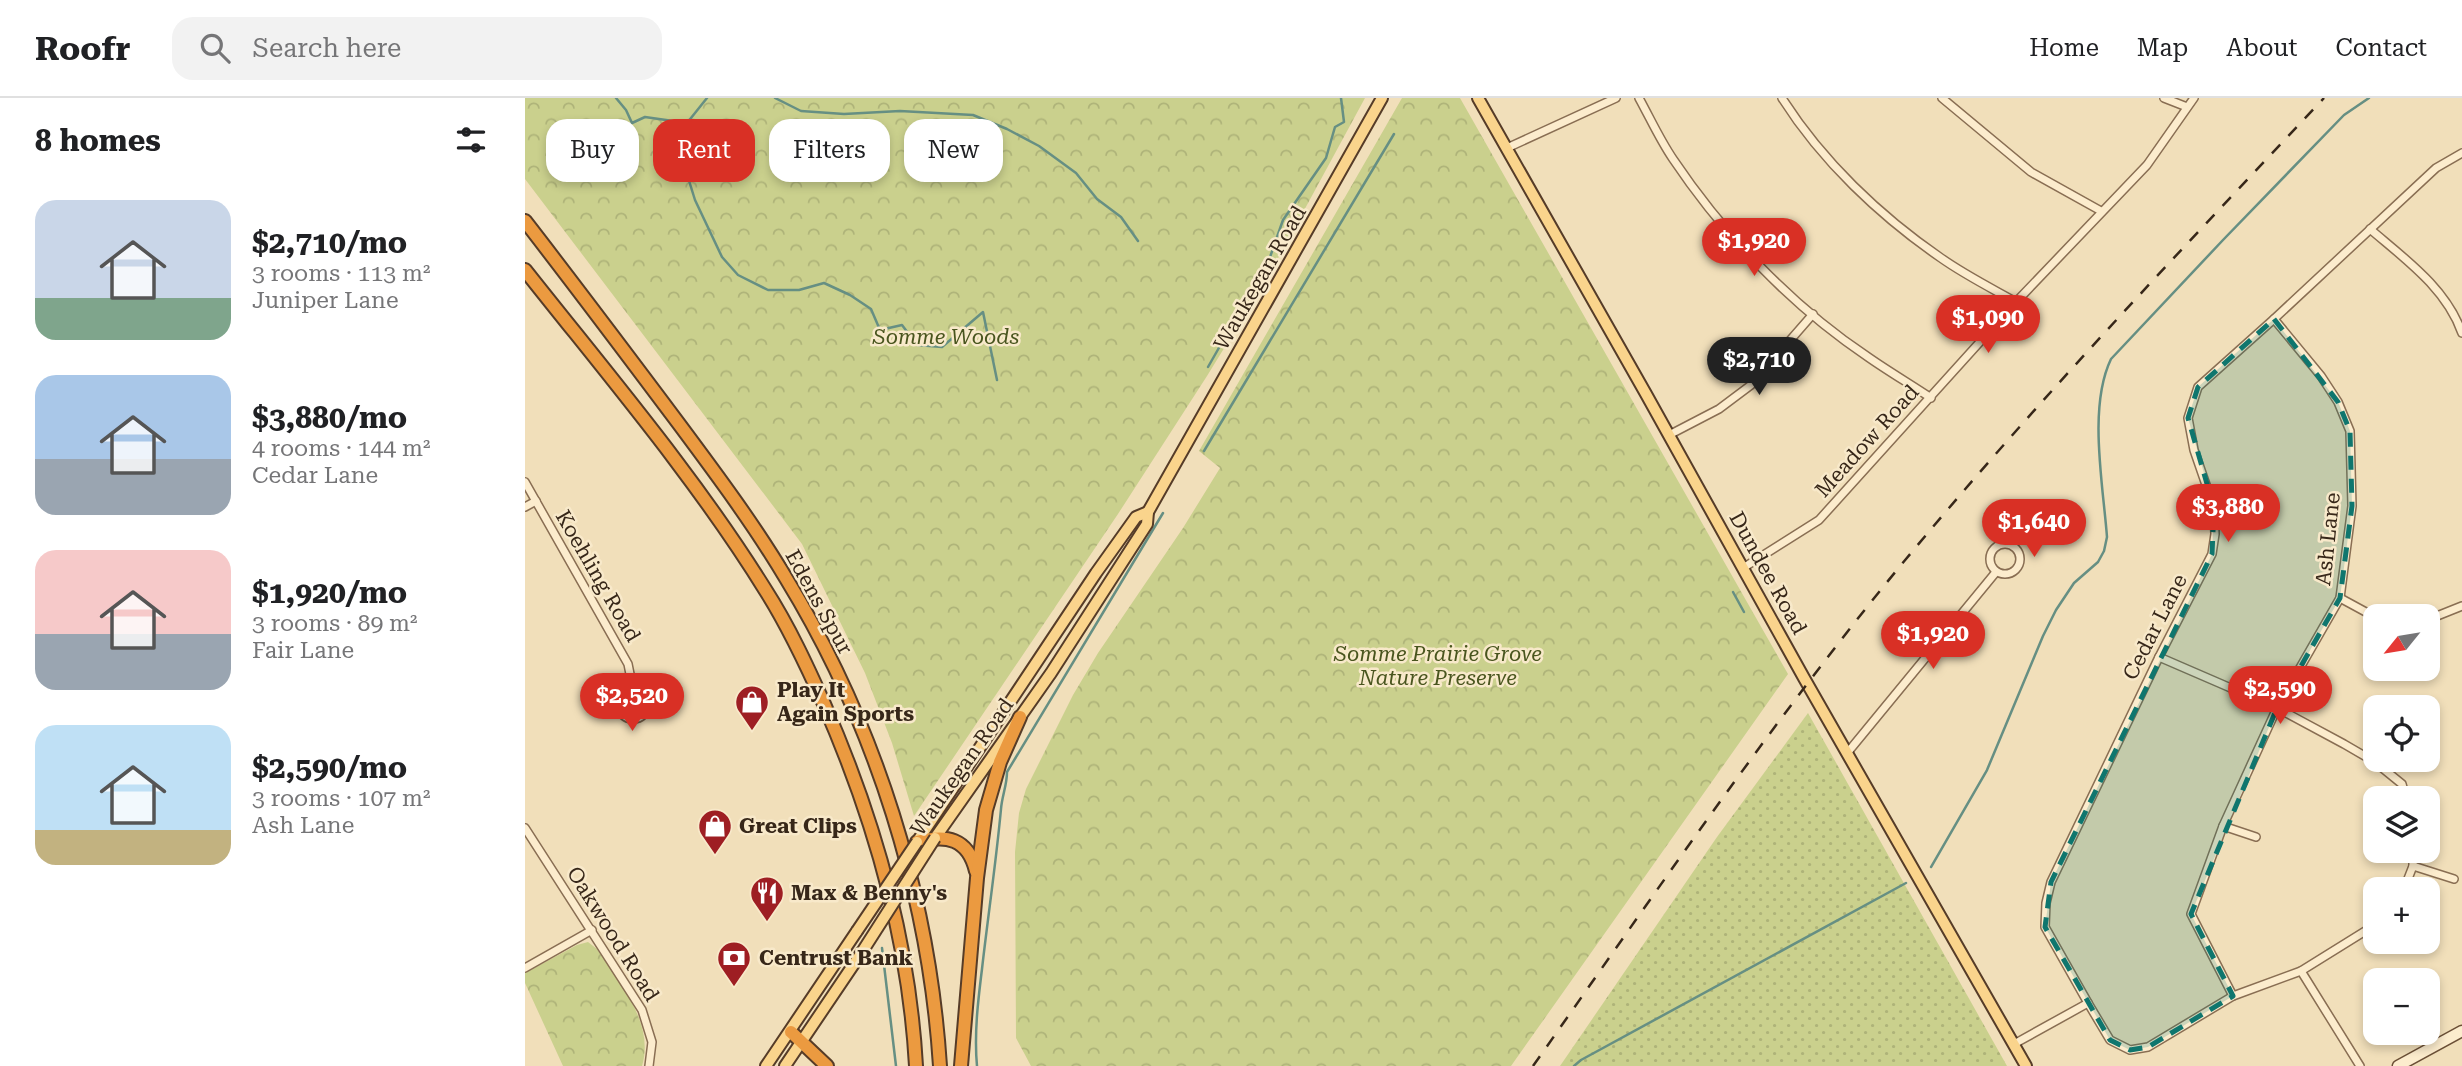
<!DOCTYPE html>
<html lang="en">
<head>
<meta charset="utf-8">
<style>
	body { margin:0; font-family:"Roboto Serif",serif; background:#f2f2f2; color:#202124; height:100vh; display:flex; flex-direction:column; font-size:26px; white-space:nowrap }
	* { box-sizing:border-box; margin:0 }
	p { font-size:23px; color:#757577 }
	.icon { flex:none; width:38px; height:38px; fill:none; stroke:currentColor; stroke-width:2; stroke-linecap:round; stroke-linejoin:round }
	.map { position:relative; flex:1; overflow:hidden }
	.panel { display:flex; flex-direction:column; background:#fff; width:525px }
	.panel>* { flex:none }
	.guide { position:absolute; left:21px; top:21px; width:665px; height:63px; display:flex; gap:14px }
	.needle { width:46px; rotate:240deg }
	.controls { position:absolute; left:1838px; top:506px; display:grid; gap:14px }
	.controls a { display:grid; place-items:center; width:77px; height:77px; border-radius:14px; background:#fff; box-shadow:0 4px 10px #0003; font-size:35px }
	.price { position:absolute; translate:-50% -60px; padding:0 16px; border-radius:24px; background:#d93025; color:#fff; font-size:23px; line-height:46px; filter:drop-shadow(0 2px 4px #0008) }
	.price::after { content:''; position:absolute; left:50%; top:42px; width:21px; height:16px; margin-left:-10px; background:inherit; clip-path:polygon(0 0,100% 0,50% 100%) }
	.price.current { background:#222; color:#fff }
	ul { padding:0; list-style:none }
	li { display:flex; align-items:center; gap:21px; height:175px; padding:0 35px }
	li span { display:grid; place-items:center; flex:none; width:196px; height:140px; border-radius:21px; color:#555 }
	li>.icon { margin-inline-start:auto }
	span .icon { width:84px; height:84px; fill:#fffc; stroke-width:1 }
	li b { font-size:30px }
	h2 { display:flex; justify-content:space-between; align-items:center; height:84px; padding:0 35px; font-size:30px }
	.tag { padding:0 24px; border-radius:21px; background:#fff; box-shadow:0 4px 10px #0003; font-size:24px; line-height:63px }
	.tag.current { background:#d93025; color:#fff }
	header { display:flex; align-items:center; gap:42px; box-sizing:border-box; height:98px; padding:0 35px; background:#fff; border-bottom:2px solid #e0e0e0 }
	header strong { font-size:33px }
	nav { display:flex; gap:38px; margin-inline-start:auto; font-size:24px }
	.search { width:490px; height:63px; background:#f2f2f2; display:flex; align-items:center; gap:18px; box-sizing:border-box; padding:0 24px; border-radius:21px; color:#757577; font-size:26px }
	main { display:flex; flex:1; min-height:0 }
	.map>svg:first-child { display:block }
	.grass { fill:url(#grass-dots) }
	.park { fill:url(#park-crowns) }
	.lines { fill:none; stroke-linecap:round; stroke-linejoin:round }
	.stream { stroke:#668f83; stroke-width:2.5 }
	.street-casing { stroke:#896e53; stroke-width:10 }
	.secondary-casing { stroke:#6b4f36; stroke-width:13 }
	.primary-casing { stroke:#563c28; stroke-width:14 }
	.highway-casing { stroke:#563c28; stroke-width:16 }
	.street { stroke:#fceccd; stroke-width:7 }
	.secondary { stroke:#fceccd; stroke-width:10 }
	.primary { stroke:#fad48c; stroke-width:10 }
	.highway { stroke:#eb9a40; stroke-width:12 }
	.rail { stroke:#372719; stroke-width:2.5; stroke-dasharray:12 12; stroke-linecap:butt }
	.primary-bridge-casing { stroke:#563c28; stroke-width:14; stroke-linecap:butt }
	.primary-bridge { stroke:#fad48c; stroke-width:10 }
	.marked { fill:#0f766e; fill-opacity:0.2; stroke:#0f766e; stroke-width:5; stroke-dasharray:14 9; stroke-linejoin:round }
	.labels { text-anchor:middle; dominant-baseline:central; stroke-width:5; stroke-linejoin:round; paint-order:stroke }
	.street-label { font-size:21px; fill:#372719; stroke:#f8e9ca }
	.park-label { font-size:21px; font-style:italic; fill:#49551e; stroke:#f8e9ca }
	.poi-label { font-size:21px; font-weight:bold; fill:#372719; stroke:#f8e9ca; text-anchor:start }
</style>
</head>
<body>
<header>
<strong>Roofr</strong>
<div class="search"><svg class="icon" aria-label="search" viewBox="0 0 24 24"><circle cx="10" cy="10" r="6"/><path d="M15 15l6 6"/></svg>Search here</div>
<nav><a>Home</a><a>Map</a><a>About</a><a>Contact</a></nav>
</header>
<main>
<section class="panel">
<h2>8 homes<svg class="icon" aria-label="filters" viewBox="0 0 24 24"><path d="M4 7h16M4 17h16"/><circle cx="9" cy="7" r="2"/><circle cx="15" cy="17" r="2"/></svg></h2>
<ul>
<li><span style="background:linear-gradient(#c9d6e8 70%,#7fa58c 0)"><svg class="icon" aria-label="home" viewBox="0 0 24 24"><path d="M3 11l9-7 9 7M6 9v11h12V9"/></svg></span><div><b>$2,710/mo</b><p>3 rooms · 113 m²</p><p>Juniper Lane</p></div></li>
<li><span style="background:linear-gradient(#a9c7e8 60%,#9aa5b1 0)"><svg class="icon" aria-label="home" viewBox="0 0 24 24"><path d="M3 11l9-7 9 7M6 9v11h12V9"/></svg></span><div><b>$3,880/mo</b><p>4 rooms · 144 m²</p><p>Cedar Lane</p></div></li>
<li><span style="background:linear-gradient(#f6c9c9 60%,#9aa5b1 0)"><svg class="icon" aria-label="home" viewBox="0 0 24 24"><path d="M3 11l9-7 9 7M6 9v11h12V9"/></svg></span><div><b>$1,920/mo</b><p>3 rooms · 89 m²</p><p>Fair Lane</p></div></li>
<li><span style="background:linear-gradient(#bfe0f5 75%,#c2b280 0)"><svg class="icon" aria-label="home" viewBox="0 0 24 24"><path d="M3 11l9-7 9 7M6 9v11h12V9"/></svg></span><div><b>$2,590/mo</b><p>3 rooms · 107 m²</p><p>Ash Lane</p></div></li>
</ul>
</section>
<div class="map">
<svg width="1937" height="968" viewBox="0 0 1937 968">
	<defs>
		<pattern id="grass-dots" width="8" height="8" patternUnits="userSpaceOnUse" patternTransform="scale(1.75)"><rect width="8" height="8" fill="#cad08d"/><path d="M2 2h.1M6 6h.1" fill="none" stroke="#aeb379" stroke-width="1.8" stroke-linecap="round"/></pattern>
		<pattern id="park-crowns" width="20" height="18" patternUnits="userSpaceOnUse" patternTransform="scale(1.75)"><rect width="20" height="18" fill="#cad08d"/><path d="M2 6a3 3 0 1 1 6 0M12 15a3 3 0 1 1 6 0" fill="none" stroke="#aeb379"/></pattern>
	</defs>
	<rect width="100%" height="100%" fill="#f1dfba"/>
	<polygon class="grass" points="1283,615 1482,968 1035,968 1192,739"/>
	<g class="park">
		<polygon points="0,0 840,0 744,177 682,278 593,416 389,718 367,645 340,575 277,446 0,81"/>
		<polygon points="877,0 935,0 1263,576 986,968 506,968 491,940 490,754 494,715 501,691 548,597 573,555 658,430 695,370 674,353"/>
		<path d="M63,844L72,851C94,884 130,925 117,968H38L0,885V875L52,847Z"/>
	</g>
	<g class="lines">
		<g class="stream">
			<polyline points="91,0 101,12 107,25 120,19 162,25"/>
			<polyline points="182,0 162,25 161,73 170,102 197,159 213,177 243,192 274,192 299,185 325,197 346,211 355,232 377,227 392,247 417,249 458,214 472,282"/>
			<polyline points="250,0 276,13 319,16 375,13 448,17 482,31 514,48 551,75 572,101 596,119 613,143"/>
			<polyline points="683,269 744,162 758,122 801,60 810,29 819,24 816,0"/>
			<polyline points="679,353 869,36"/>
			<polyline points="1208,494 1219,514"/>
			<path d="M1406,769L1462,672L1518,538L1531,512L1549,485L1573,464L1579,453L1582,439C1578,386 1563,309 1586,261L1698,142L1819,17L1844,0"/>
			<polyline points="357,850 371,968"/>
			<path d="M452,968C449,936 453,903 457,871C463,818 471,765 476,711C477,698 482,687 482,674L638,415"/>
			<polyline points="1049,968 1056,962 1381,785"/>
		</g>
		<g class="street-casing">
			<g id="street">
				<path d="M1114,0C1125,20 1135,42 1148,61C1199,137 1267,208 1343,259C1363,273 1385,286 1406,300"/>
				<path d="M1257,0C1297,63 1355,118 1416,160C1440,177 1466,190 1491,204"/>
				<polyline points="1417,0 1506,74 1576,113"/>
				<polyline points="1639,0 1662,9"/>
				<polyline points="982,50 1091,0"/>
				<path d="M1845,131C1880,161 1921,190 1937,235"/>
				<polyline points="1144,337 1194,311 1226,287 1288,216"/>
				<polyline points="0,384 103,566 108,591"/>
				<polyline points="0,409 11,403"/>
				<circle cx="1480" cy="461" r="15"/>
				<polyline points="1218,470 1294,422 1491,204 1622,67 1669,0"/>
				<polyline points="1815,500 1850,519"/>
				<polyline points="1902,522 1937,508"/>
				<polyline points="1634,559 1752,610 1819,646 1850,664 1877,686 1881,700"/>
				<circle cx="108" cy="606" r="15"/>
				<polyline points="1323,654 1471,474"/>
				<polyline points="1698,728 1731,739"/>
				<polyline points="0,730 117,912 127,944 124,968"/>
				<polyline points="1888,768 1929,781"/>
				<polyline points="1879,791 1888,768 1888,752"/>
				<polyline points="0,870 67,832"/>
				<polyline points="1776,873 1835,968"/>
				<polyline points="1708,898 1666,816 1698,728 1752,610 1815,500 1827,408 1825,333 1813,304 1796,278 1749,221"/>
				<polyline points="1563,905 1520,829 1521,805 1526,784 1634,559 1687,456 1690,436 1689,410 1669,352 1663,320 1673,289 1749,221 1911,70 1937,55"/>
				<polyline points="1489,946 1563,905 1585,942 1605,952 1623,949 1708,898 1776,873 1850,827"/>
			</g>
		</g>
		<g class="secondary-casing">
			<polyline id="secondary" points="1873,968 1937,933"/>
		</g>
		<g class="primary-casing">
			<g id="primary">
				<polyline points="953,0 1121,296 1279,580 1501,968"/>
				<polyline points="410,740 526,575 622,426 623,414 857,0"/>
				<polyline points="392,744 571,475 611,419 623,414"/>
				<polyline points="241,968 332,833"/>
				<polyline points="260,968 337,854"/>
			</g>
		</g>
		<g class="highway-casing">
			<g id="highway">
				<path d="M0,123C52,190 103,258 154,326C192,377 230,428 262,482C351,628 404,798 415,968"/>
				<path d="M0,172C83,277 171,380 241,493C264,529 282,568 299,606C349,720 384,843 391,968"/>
				<path d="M392,744C421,736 443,740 451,773"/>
				<polyline points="266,934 302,968"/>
				<polyline points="436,968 452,780 461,712 475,664 495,619"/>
			</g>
		</g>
		<use href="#street" class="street"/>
		<use href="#secondary" class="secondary"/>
		<use href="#primary" class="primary"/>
		<use href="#highway" class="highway"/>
		<path class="rail" d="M1008,968C1129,797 1247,623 1381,461C1513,302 1657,151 1799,0"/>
		<g class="primary-bridge-casing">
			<g id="primary-bridge">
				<polyline points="332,833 392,744"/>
				<polyline points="337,854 410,740"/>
			</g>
		</g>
		<use href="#primary-bridge" class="primary-bridge"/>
	</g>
	<path class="marked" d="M1749,221L1813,304L1825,333L1827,408L1815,500L1752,610L1666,816L1708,898L1623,949L1605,952L1585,942L1520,829L1526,784L1687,456L1689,410L1663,320L1673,289Z"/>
	<defs>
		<g id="shop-pin" transform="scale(1.75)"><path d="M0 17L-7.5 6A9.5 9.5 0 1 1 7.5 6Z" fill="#9e1e23" stroke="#f8e9ca"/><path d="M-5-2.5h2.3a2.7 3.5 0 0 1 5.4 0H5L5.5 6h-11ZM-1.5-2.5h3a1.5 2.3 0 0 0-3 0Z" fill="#fff"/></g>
		<g id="restaurant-pin" transform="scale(1.75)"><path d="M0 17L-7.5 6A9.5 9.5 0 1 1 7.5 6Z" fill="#9e1e23" stroke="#f8e9ca"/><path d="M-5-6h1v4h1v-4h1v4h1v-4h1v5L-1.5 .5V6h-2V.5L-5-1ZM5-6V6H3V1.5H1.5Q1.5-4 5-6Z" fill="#fff"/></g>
		<g id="bank-pin" transform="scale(1.75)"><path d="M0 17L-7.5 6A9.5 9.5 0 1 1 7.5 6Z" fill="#9e1e23" stroke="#f8e9ca"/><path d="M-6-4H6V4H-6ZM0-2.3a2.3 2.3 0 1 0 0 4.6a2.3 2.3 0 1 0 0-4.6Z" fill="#fff"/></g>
	</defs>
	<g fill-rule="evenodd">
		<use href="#shop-pin" x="227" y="604"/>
		<use href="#shop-pin" x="190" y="728"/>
		<use href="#restaurant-pin" x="242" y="795"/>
		<use href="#bank-pin" x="209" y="860"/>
	</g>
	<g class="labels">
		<g class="street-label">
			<text transform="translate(735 180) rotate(-60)">Waukegan Road</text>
			<text transform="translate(1342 343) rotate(-48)">Meadow Road</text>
			<text transform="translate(1803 441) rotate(-84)">Ash Lane</text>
			<text transform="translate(1243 475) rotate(61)">Dundee Road</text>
			<text transform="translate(73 478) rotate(60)">Koehling Road</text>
			<text transform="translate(294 504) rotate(61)">Edens Spur</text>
			<text transform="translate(1630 529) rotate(-63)">Cedar Lane</text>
			<text transform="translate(437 669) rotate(-55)">Waukegan Road</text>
			<text transform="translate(88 836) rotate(58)">Oakwood Road</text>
		</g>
		<g class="park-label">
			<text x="421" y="239">Somme Woods</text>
			<text x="913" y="556">Somme Prairie Grove<tspan x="913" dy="24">Nature Preserve</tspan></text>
		</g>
		<g class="poi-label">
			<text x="252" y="592">Play It<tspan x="252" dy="24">Again Sports</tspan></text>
			<text x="214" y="728">Great Clips</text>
			<text x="266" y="795">Max &amp; Benny's</text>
			<text x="234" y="860">Centrust Bank</text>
		</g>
	</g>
</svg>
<div class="controls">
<a><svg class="needle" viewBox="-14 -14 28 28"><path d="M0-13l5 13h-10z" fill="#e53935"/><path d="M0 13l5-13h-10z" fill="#757577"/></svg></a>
<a><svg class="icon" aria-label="locate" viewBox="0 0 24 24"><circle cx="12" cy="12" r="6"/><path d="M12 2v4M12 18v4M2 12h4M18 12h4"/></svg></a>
<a><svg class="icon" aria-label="layers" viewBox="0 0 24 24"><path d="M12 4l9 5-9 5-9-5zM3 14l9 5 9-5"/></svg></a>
<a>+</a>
<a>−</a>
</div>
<b class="price" style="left:1229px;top:180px">$1,920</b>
<b class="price" style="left:1463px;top:257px">$1,090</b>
<b class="price current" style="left:1234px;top:299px">$2,710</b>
<b class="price" style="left:1703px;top:446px">$3,880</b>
<b class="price" style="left:1509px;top:461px">$1,640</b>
<b class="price" style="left:1408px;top:573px">$1,920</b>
<b class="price" style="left:1755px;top:628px">$2,590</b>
<b class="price" style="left:107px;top:635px">$2,520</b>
<div class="guide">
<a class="tag">Buy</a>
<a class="tag current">Rent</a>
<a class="tag">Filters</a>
<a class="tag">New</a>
</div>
</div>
</main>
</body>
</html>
